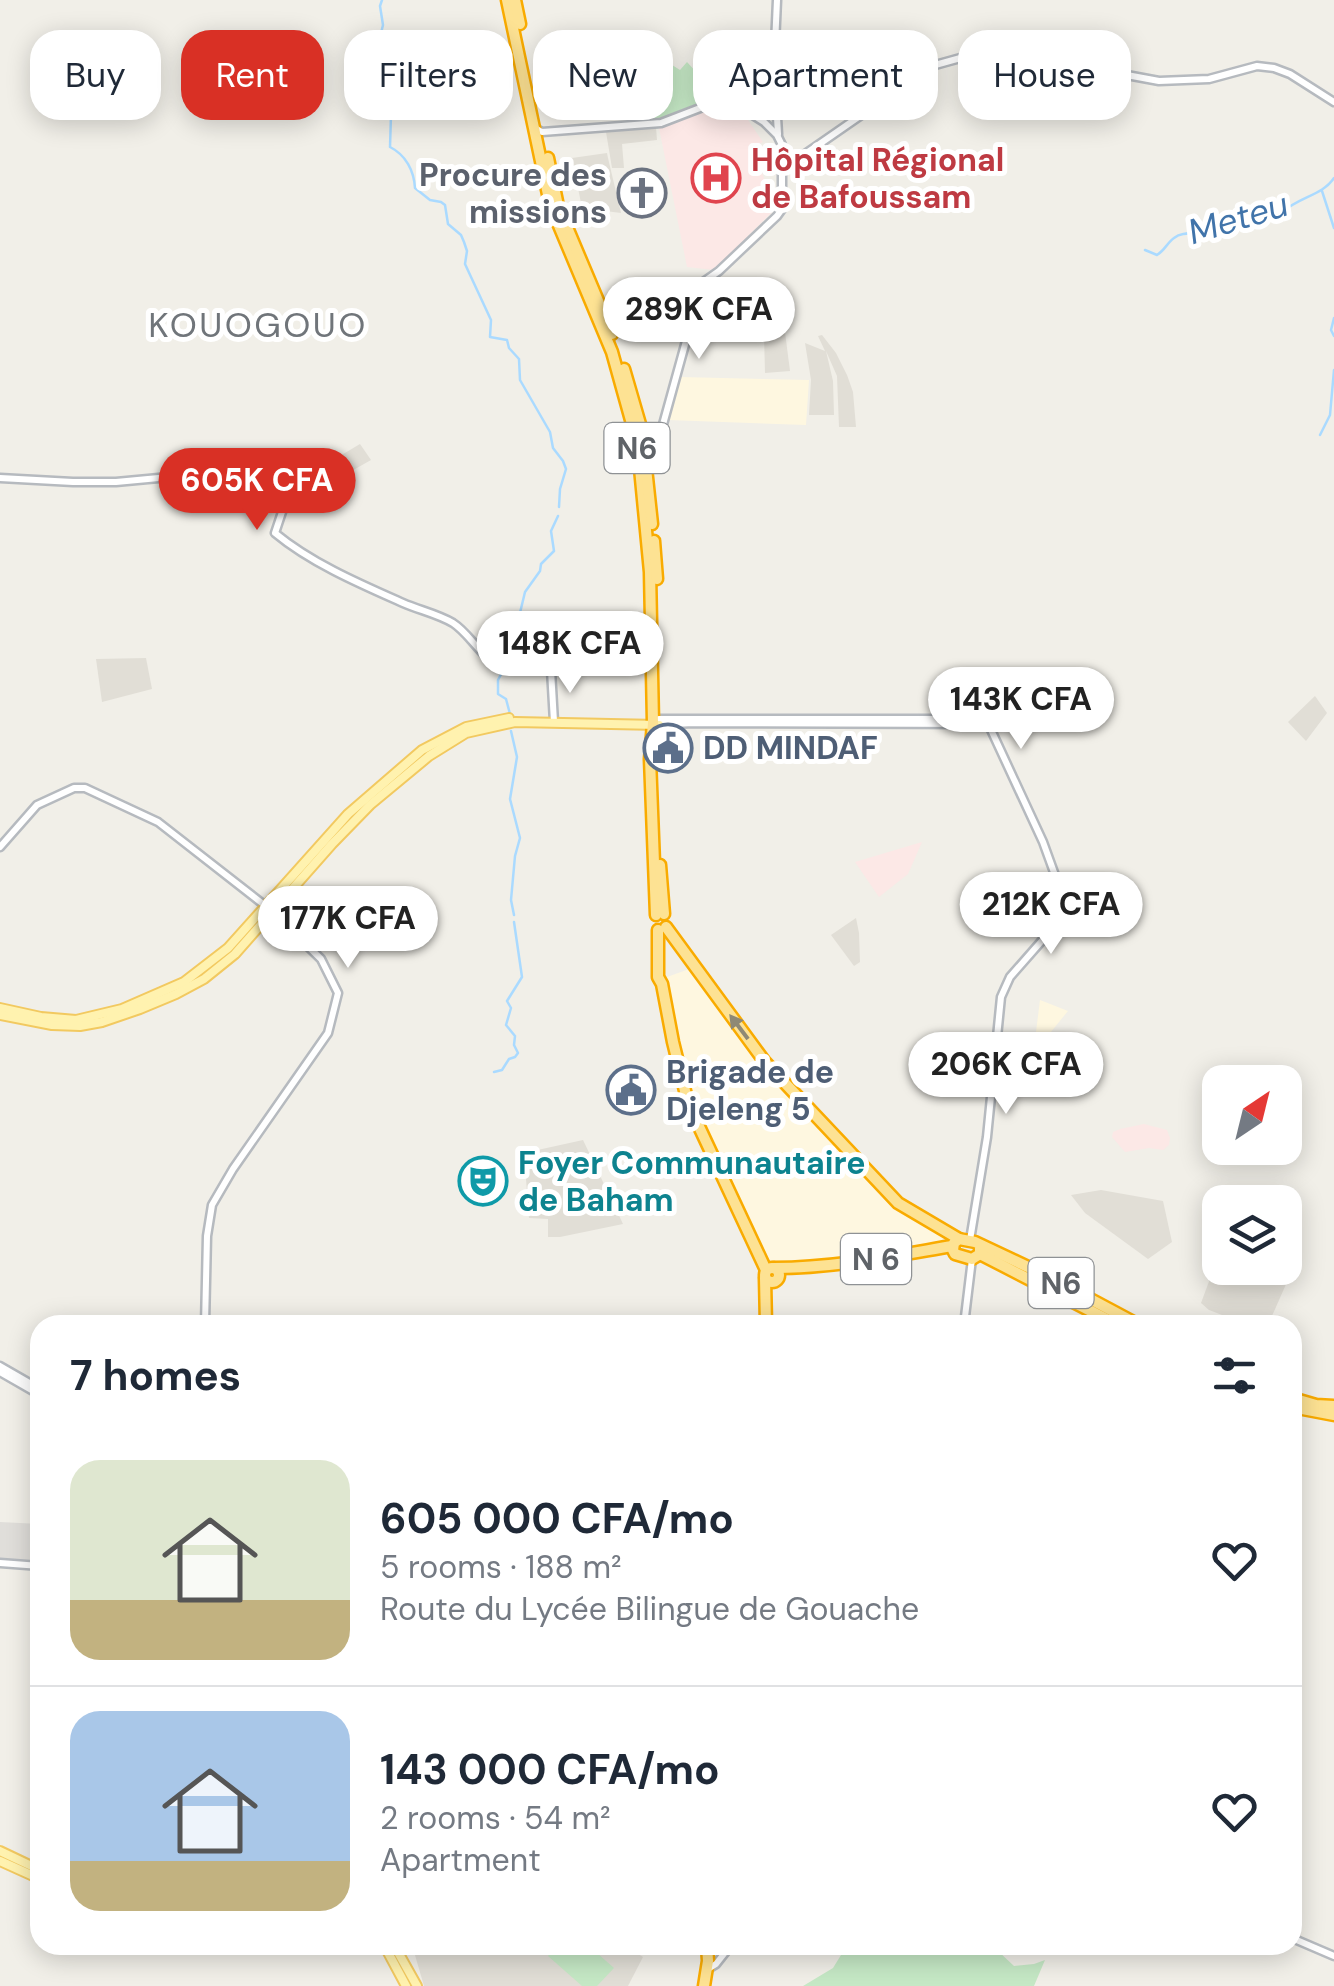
<!DOCTYPE html>
<html lang="en">
<head>
<meta charset="utf-8">
<style>
	body { margin:0; font-family:"DM Sans",sans-serif; background:#f2f2f3; color:#1f2937; height:100vh; display:flex; flex-direction:column; font-size:38px; white-space:nowrap }
	* { box-sizing:border-box; margin:0 }
	p { font-size:32px; color:#747a83 }
	.icon { flex:none; width:55px; height:55px; fill:none; stroke:currentColor; stroke-width:2; stroke-linecap:round; stroke-linejoin:round }
	.map { position:relative; flex:1; overflow:hidden }
	.panel { position:absolute; left:30px; top:1315px; width:1272px; height:640px; display:flex; flex-direction:column; background:#fff; border-radius:30px; box-shadow:0 5px 25px #0003 }
	.panel>* { flex:none }
	.hud { position:absolute; left:30px; top:30px; width:1275px; height:90px; display:flex; gap:20px }
	.needle { width:65px; rotate:35deg }
	.fabs { position:absolute; left:1202px; top:1065px; display:grid; gap:20px }
	.fabs a { display:grid; place-items:center; width:100px; height:100px; border-radius:20px; background:#fff; box-shadow:0 5px 25px #0003; font-size:50px }
	.price { position:absolute; translate:-50% -85px; padding:0 22px; border-radius:35px; background:#fff; color:#222; font-size:32px; line-height:65px; filter:drop-shadow(0 2px 5px #0008) }
	.price::after { content:''; position:absolute; left:50%; top:60px; width:30px; height:22px; margin-left:-15px; background:inherit; clip-path:polygon(0 0,100% 0,50% 100%) }
	.price.active { background:#d93025; color:#fff }
	ul { padding:0; list-style:none }
	li { display:flex; align-items:center; gap:30px; height:250px; padding:0 40px }
	li+li { border-top:2px solid #e0e1e3 }
	li span { display:grid; place-items:center; flex:none; width:280px; height:200px; border-radius:30px; color:#555 }
	li>.icon { margin-inline-start:auto }
	span .icon { width:120px; height:120px; fill:#fffc; stroke-width:1 }
	li b { font-size:42px }
	h2 { display:flex; justify-content:space-between; align-items:center; height:120px; padding:0 40px; font-size:42px }
	.chip { padding:0 35px; border-radius:30px; background:#fff; box-shadow:0 5px 25px #0003; font-size:35px; line-height:90px }
	.chip.active { background:#d93025; color:#fff }
	.map>svg:first-child { display:block }
	.commercial { fill:#fef7e0 }
	.industrial { fill:#e0deda }
	.education { fill:#e1ded6 }
	.medical { fill:#fce8e6 }
	.green { fill:#c5e8c5 }
	.lines { fill:none; stroke-linecap:round; stroke-linejoin:round }
	.stream { stroke:#aadaff; stroke-width:2.5 }
	.secondary-casing { stroke:#b6babf; stroke-width:11 }
	.primary-casing { stroke:#f2c960; stroke-width:12 }
	.highway-casing { stroke:#f9ab00; stroke-width:15 }
	.secondary { stroke:#fff; stroke-width:6 }
	.primary { stroke:#fff2af; stroke-width:8 }
	.highway { stroke:#fde293; stroke-width:10 }
	.oneway { fill:#8e8975 }
	.labels { text-anchor:middle; dominant-baseline:central; stroke-width:10; stroke-linejoin:round; paint-order:stroke }
	.shield { fill:#fff; stroke:#8f9295; stroke-width:2.5 }
	.shield-label { font-size:30px; font-weight:bold; fill:#5f6368 }
	.health-label { font-size:32px; font-weight:bold; fill:#be3a42; stroke:#fff; text-anchor:start }
	.worship-label { font-size:32px; font-weight:bold; fill:#5b616d; stroke:#fff; text-anchor:end }
	.service-label { font-size:32px; font-weight:bold; fill:#4e5e75; stroke:#fff; text-anchor:start }
	.culture-label { font-size:32px; font-weight:bold; fill:#0d838f; stroke:#fff; text-anchor:start }
	.water-label { font-size:35px; font-style:italic; fill:#4174aa; stroke:#fff }
	.neighbourhood-label { font-size:35px; letter-spacing:2.5px; fill:#70757a; stroke:#fff }
</style>
</head>
<body>
<div class="map">
<svg width="1334" height="1986" viewBox="0 0 1334 1986">
	<rect width="100%" height="100%" fill="#f1efe8"/>
	<g class="commercial">
		<polygon points="680,377 809,380 806,425 668,420"/>
		<polygon points="692,968 739,1033 901,1209 943,1236 941,1247 821,1262 770,1262 729,1187 694,1109 666,994 667,977"/>
		<polygon points="1040,1000 1068,1011 1038,1048 1034,1048"/>
	</g>
	<polygon class="industrial" points="0,1522 40,1524 40,1562 0,1560"/>
	<g class="education">
		<polygon points="656,128 657,140 622,144 624,168 612,168 606,132"/>
		<polygon points="607,153 608,158 621,213 582,208 572,158"/>
		<polygon points="687,285 683,332 657,334 655,290"/>
		<polygon points="785,332 790,371 765,373 764,335"/>
		<polygon points="822,335 836,353 847,375 853,392 856,427 839,427 837,376 826,351 833,381 834,415 809,415 811,380 805,343 825,351 818,336"/>
		<polygon points="360,444 371,460 325,486 318,469"/>
		<polygon points="146,658 152,689 102,702 96,659"/>
		<polygon points="1315,696 1327,713 1306,741 1288,722"/>
		<polygon points="856,918 859,933 860,962 854,966 831,935"/>
		<polygon points="583,1140 623,1224 560,1237 548,1237 548,1219 529,1218 524,1153"/>
		<polygon points="1101,1190 1163,1201 1172,1242 1148,1259 1085,1213 1071,1195"/>
		<polygon points="1224,1268 1239,1270 1241,1268 1253,1268 1287,1282 1268,1325 1253,1325 1235,1320 1209,1310 1201,1303 1211,1276 1219,1277"/>
		<polygon points="412,1945 624,1945 643,1957 628,1986 424,1986"/>
	</g>
	<g class="medical">
		<polygon points="727,100 748,120 763,142 752,148 776,208 714,270 687,267 659,128"/>
		<polygon points="922,842 908,874 879,897 855,862"/>
		<polygon points="1144,1124 1167,1130 1170,1138 1169,1145 1163,1150 1149,1148 1125,1152 1112,1137 1113,1132 1120,1129"/>
	</g>
	<g class="green">
		<polygon points="653,53 680,70 687,62 717,95 716,97 655,120 639,122"/>
		<polygon points="557,1945 588,1945 614,1968 597,1986 582,1986 548,1956"/>
		<polygon points="853,1945 987,1945 997,1950 1014,1966 1034,1964 1045,1960 1034,1986 803,1986 833,1968 841,1955"/>
	</g>
	<g class="lines">
		<g class="stream">
			<path d="M382,0L380,6L383,25L379,41L383,50L387,77L379,93L391,115L390,147C406,155 414,171 415,188L430,200L441,202L445,205L448,224L461,235L464,242L467,251L465,264L491,320L490,337L507,340L509,348L519,359L520,380L550,432L553,448L563,461L566,469L560,489L559,507"/>
			<polyline points="1322,191 1334,228"/>
			<path d="M1145,250L1157,255C1165,250 1167,243 1174,238C1180,233 1182,235 1189,233C1197,231 1204,226 1213,225C1234,221 1241,226 1257,208L1266,207L1284,211C1299,197 1323,195 1334,178"/>
			<polyline points="1334,318 1331,330 1334,336"/>
			<polyline points="1320,435 1330,415 1334,370"/>
			<polyline points="510,714 506,699 498,694 498,680 507,663 513,642 525,592 540,571 541,564 554,551 551,531 558,516"/>
			<polyline points="511,731 517,757 510,799 520,838 515,856 511,900 514,915"/>
			<polyline points="494,1072 502,1070 509,1059 515,1057 518,1053 514,1045 515,1036 506,1025 511,1008 507,1001 522,977 514,922"/>
		</g>
		<g class="secondary-casing">
			<g id="secondary">
				<polyline points="777,0 774,67 778,134"/>
				<polyline points="535,128 542,132 661,123 726,98 764,122 777,135 782,145 782,209 777,216 719,271 702,283 662,428 640,431"/>
				<polyline points="782,170 870,109 915,74 928,67 982,52 1034,51 1054,53 1116,73 1159,81 1209,79 1257,66 1274,68 1290,74 1334,102"/>
				<path d="M0,478L73,482H116L180,476L212,478L246,483L262,498L284,506L275,533C311,563 360,584 403,603C419,610 438,614 453,623C470,634 479,655 498,664C514,671 534,669 551,670L554,722"/>
				<polyline points="659,719 986,719 1043,842 1068,911 1010,977 1001,997 987,1137 970,1240"/>
				<polyline points="659,725 692,723 987,724"/>
				<polyline points="0,847 37,805 74,788 85,788 158,822 272,911 321,959 338,993 328,1033 233,1169 212,1205 207,1236 205,1325"/>
				<polyline points="964,1325 972,1259"/>
				<polyline points="0,1366 40,1389"/>
				<polyline points="0,1372 40,1395"/>
				<polyline points="0,1563 40,1566"/>
				<polyline points="1292,1938 1334,1956"/>
				<polyline points="708,1969 716,1964 731,1945"/>
			</g>
		</g>
		<g class="primary-casing">
			<g id="primary">
				<polyline points="0,1008 41,1017 76,1020 122,1009 184,982 228,948 348,814 422,750 466,727 509,718"/>
				<polyline points="0,1015 52,1025 80,1026 102,1022 140,1009 176,994 204,979 235,954 332,844 370,805 429,756 466,733 515,722 659,725"/>
				<polyline points="0,1851 40,1870"/>
				<polyline points="0,1861 40,1879"/>
				<polyline points="384,1945 406,1986"/>
				<polyline points="394,1945 417,1986"/>
			</g>
		</g>
		<g class="highway-casing">
			<g id="highway">
				<polyline points="507,0 550,204 612,352 634,431 639,458 650,572 653,723 650,759 656,915"/>
				<polyline points="515,0 520,24"/>
				<polyline points="548,158 558,206 612,334"/>
				<polyline points="624,369 642,431 652,524"/>
				<polyline points="654,541 657,579"/>
				<polyline points="660,865 664,914"/>
				<polyline points="666,927 765,1062 898,1203 959,1239"/>
				<polyline points="658,930 658,977 662,984 673,1042 688,1103 766,1270"/>
				<polyline points="980,1246 980,1254 972,1259 955,1254 953,1250 954,1243 959,1239 975,1242 1047,1276 1139,1325"/>
				<polyline points="980,1254 1118,1325"/>
				<circle cx="772" cy="1275" r="7"/>
				<path d="M774,1268C834,1268 893,1256 952,1246"/>
				<polyline points="765,1278 766,1325"/>
				<polyline points="1292,1398 1316,1405 1334,1406"/>
				<polyline points="1292,1407 1334,1415"/>
				<polyline points="704,1986 708,1961 707,1945"/>
			</g>
		</g>
		<use href="#secondary" class="secondary"/>
		<use href="#primary" class="primary"/>
		<use href="#highway" class="highway"/>
	</g>
	<defs><path id="oneway-solid" d="M-6-.8H1V-3.2L6.5 0L1 3.2V.8H-6Z" transform="scale(2.5)"/></defs>
	<use class="oneway" href="#oneway-solid" transform="translate(739 1027) rotate(-127)"/>
	<defs>
		<g id="hospital-ring" transform="scale(2.5)"><circle r="9.5" fill="#fff" stroke="#e0444e" stroke-width="1.5"/><path d="M-5-5h3v3.5h4V-5h3V5h-3V1.5h-4V5h-3Z" fill="#e0444e"/></g>
		<g id="church-ring" transform="scale(2.5)"><circle r="9.5" fill="#fff" stroke="#6b7280" stroke-width="1.5"/><path d="M-1.2-6h2.4v3.5h3.3v2.4h-3.3V6h-2.4V-.1h-3.3v-2.4h3.3Z" fill="#6b7280"/></g>
		<g id="civic-ring" transform="scale(2.5)"><circle r="9.5" fill="#fff" stroke="#5c6f8a" stroke-width="1.5"/><path d="M-.6-6.5H3V-4.5H.6V-3L4-1V1h2V6H-6V1h2V-1L-.6-3ZM-1.2 2.5V6h2.4V2.5Z" fill="#5c6f8a"/></g>
		<g id="theatre-ring" transform="scale(2.5)"><circle r="9.5" fill="#fff" stroke="#0f9aa8" stroke-width="1.5"/><path d="M-5-5.5Q0-4 5-5.5V0Q5 5 0 6Q-5 5-5 0ZM-3.3-2.5H-1v1.5H-3.3ZM1-2.5H3.3v1.5H1ZM-2.8 1Q0 5.5 2.8 1Z" fill="#0f9aa8"/></g>
	</defs>
	<g fill-rule="evenodd">
		<use href="#hospital-ring" x="716" y="178"/>
		<use href="#church-ring" x="642" y="193"/>
		<use href="#civic-ring" x="668" y="748"/>
		<use href="#civic-ring" x="631" y="1090"/>
		<use href="#theatre-ring" x="483" y="1181"/>
	</g>
	<g class="labels">
		<g class="shield">
			<rect x="604.5" y="423" width="65" height="50" rx="8"/>
			<rect x="841" y="1234" width="70" height="50" rx="8"/>
			<rect x="1028.5" y="1258" width="65" height="50" rx="8"/>
		</g>
		<g class="shield-label">
			<text x="637" y="448">N6</text>
			<text x="876" y="1259">N 6</text>
			<text x="1061" y="1283">N6</text>
		</g>
		<g class="health-label">
			<text x="751" y="160">Hôpital Régional<tspan x="751" dy="37">de Bafoussam</tspan></text>
		</g>
		<g class="worship-label">
			<text x="607" y="175">Procure des<tspan x="607" dy="37">missions</tspan></text>
		</g>
		<g class="service-label">
			<text x="703" y="748">DD MINDAF</text>
			<text x="666" y="1072">Brigade de<tspan x="666" dy="37">Djeleng 5</tspan></text>
		</g>
		<g class="culture-label">
			<text x="518" y="1163">Foyer Communautaire<tspan x="518" dy="37">de Baham</tspan></text>
		</g>
		<g class="water-label">
			<text transform="translate(1238 218) rotate(-17)">Meteu</text>
		</g>
		<g class="neighbourhood-label">
			<text x="258" y="325">KOUOGOUO</text>
		</g>
	</g>
</svg>
<div class="fabs">
<a><svg class="needle" viewBox="-14 -14 28 28"><path d="M0-13l5 13h-10z" fill="#e53935"/><path d="M0 13l5-13h-10z" fill="#747a83"/></svg></a>
<a><svg class="icon" aria-label="layers" viewBox="0 0 24 24"><path d="M12 4l9 5-9 5-9-5zM3 14l9 5 9-5"/></svg></a>
</div>
<b class="price" style="left:699px;top:362px">289K CFA</b>
<b class="price active" style="left:257px;top:533px">605K CFA</b>
<b class="price" style="left:570px;top:696px">148K CFA</b>
<b class="price" style="left:1021px;top:752px">143K CFA</b>
<b class="price" style="left:1051px;top:957px">212K CFA</b>
<b class="price" style="left:348px;top:971px">177K CFA</b>
<b class="price" style="left:1006px;top:1117px">206K CFA</b>
<div class="hud">
<a class="chip">Buy</a>
<a class="chip active">Rent</a>
<a class="chip">Filters</a>
<a class="chip">New</a>
<a class="chip">Apartment</a>
<a class="chip">House</a>
</div>
<section class="panel">
<h2>7 homes<svg class="icon" aria-label="filters" viewBox="0 0 24 24"><path d="M4 7h16M4 17h16"/><circle cx="9" cy="7" r="2"/><circle cx="15" cy="17" r="2"/></svg></h2>
<ul>
<li><span style="background:linear-gradient(#dfe7d0 70%,#c2b280 0)"><svg class="icon" aria-label="home" viewBox="0 0 24 24"><path d="M3 11l9-7 9 7M6 9v11h12V9"/></svg></span><div><b>605 000 CFA/mo</b><p>5 rooms · 188 m²</p><p>Route du Lycée Bilingue de Gouache</p></div><svg class="icon" aria-label="heart" viewBox="0 0 24 24"><path d="M12 20l-8-8c-3-5 5-10 8-4 3-6 11-1 8 4z"/></svg></li>
<li><span style="background:linear-gradient(#a9c7e8 75%,#c2b280 0)"><svg class="icon" aria-label="home" viewBox="0 0 24 24"><path d="M3 11l9-7 9 7M6 9v11h12V9"/></svg></span><div><b>143 000 CFA/mo</b><p>2 rooms · 54 m²</p><p>Apartment</p></div><svg class="icon" aria-label="heart" viewBox="0 0 24 24"><path d="M12 20l-8-8c-3-5 5-10 8-4 3-6 11-1 8 4z"/></svg></li>
</ul>
</section>
</div>
</body>
</html>
